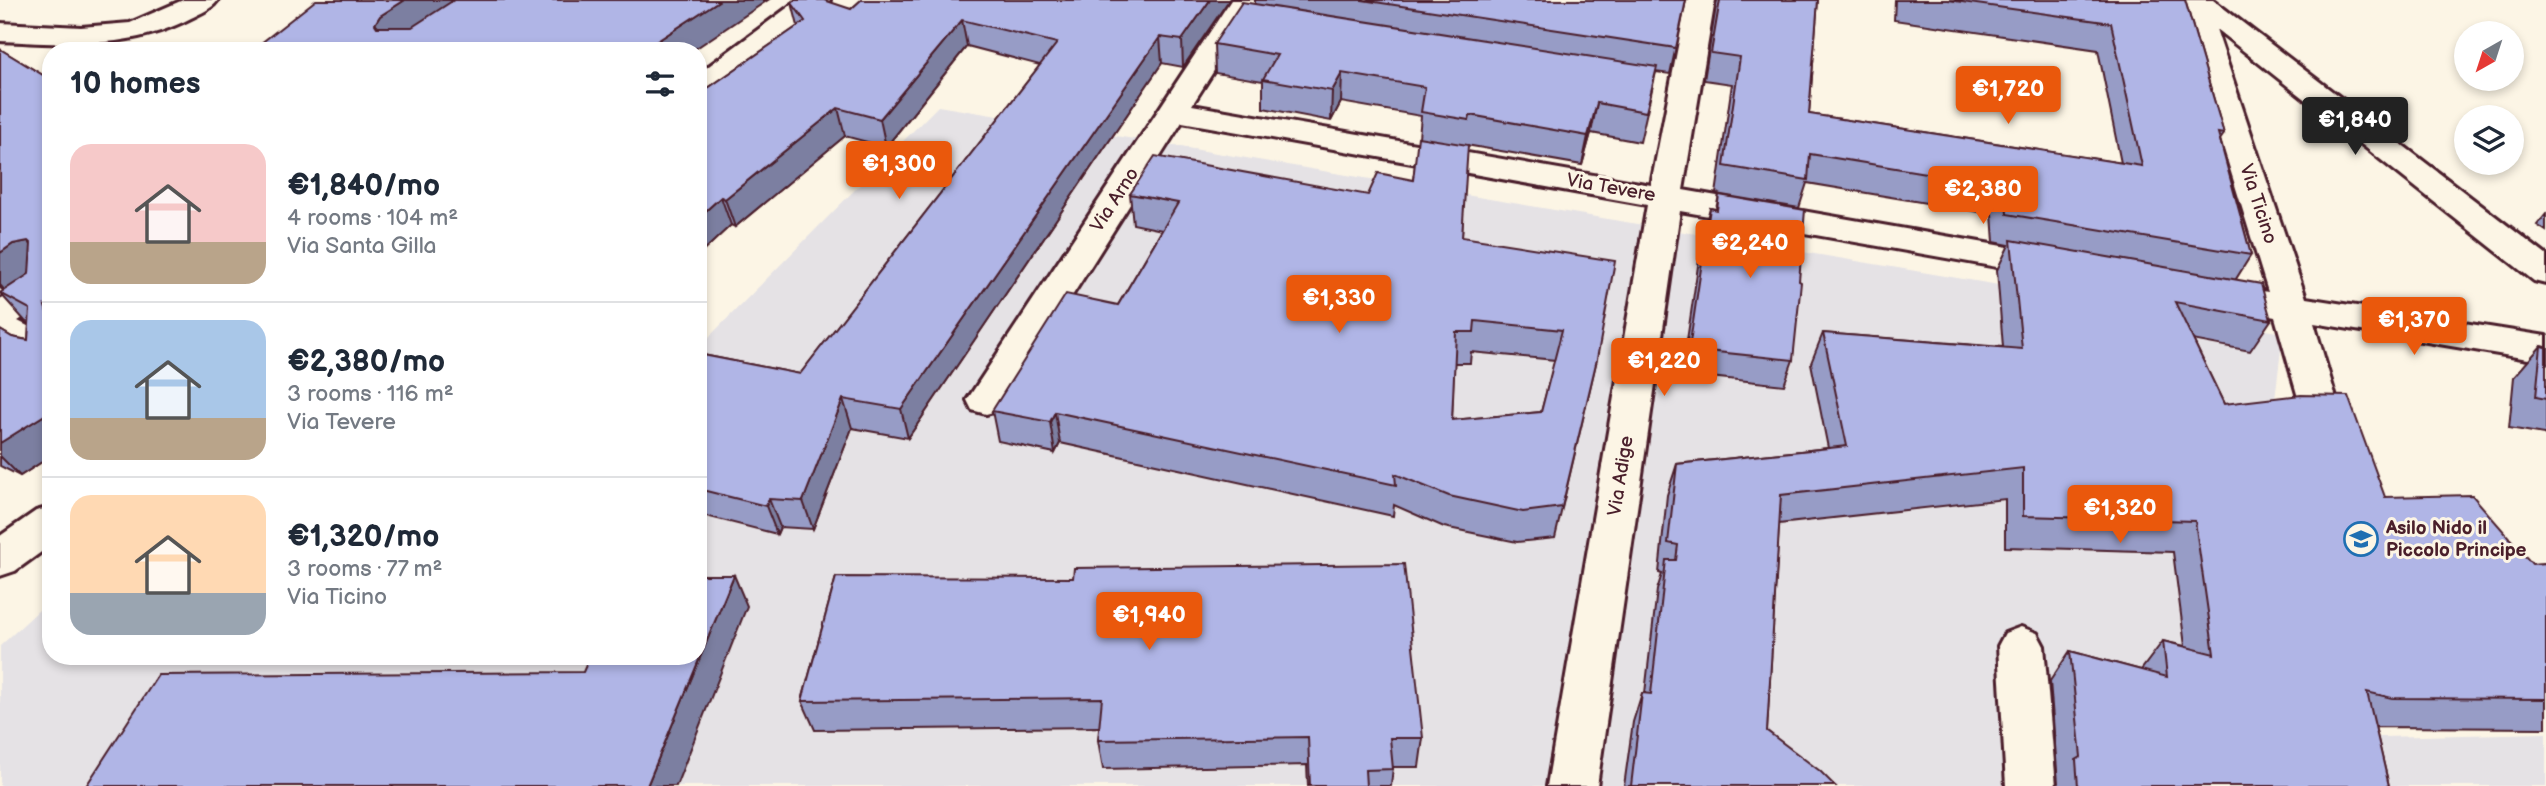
<!DOCTYPE html>
<html lang="en">
<head>
<meta charset="utf-8">
<style>
	body { margin:0; font-family:"Balsamiq Sans",sans-serif; background:#f6f6f7; color:#1f2937; height:100vh; display:flex; flex-direction:column; font-size:26px; white-space:nowrap }
	* { box-sizing:border-box; margin:0 }
	p { font-size:23px; color:#747a83 }
	.icon { flex:none; width:38px; height:38px; fill:none; stroke:currentColor; stroke-width:2; stroke-linecap:round; stroke-linejoin:round }
	.map { position:relative; flex:1; overflow:hidden }
	.panel { position:absolute; left:42px; top:42px; width:665px; height:623px; display:flex; flex-direction:column; background:#fff; border-radius:28px; box-shadow:0 4px 10px #0003 }
	.panel>* { flex:none }
	.needle { width:46px; rotate:219deg }
	.controls { position:absolute; left:2454px; top:21px; display:grid; gap:14px }
	.controls a { display:grid; place-items:center; width:70px; height:70px; border-radius:50%; background:#fff; box-shadow:0 4px 10px #0003; font-size:35px }
	.price { position:absolute; translate:-50% -60px; padding:0 16px; border-radius:7px; background:#ea580c; color:#fff; font-size:23px; line-height:46px; filter:drop-shadow(0 2px 4px #0008) }
	.price::after { content:''; position:absolute; left:50%; top:42px; width:21px; height:16px; margin-left:-10px; background:inherit; clip-path:polygon(0 0,100% 0,50% 100%) }
	.price.on { background:#222; color:#fff }
	ul { padding:0; list-style:none }
	li { display:flex; align-items:center; gap:21px; height:175px; padding:0 28px }
	li+li { border-top:2px solid #e0e1e3 }
	li span { display:grid; place-items:center; flex:none; width:196px; height:140px; border-radius:21px; color:#555 }
	li>.icon { margin-inline-start:auto }
	span .icon { width:84px; height:84px; fill:#fffc; stroke-width:1 }
	li b { font-size:30px }
	h2 { display:flex; justify-content:space-between; align-items:center; height:84px; padding:0 28px; font-size:30px }
	.map>svg:first-child { display:block }
	.built { fill:#e5e2e5 }
	.lines { fill:none; stroke-linecap:round; stroke-linejoin:round }
	.minor-casing { stroke:#4a1f2b; stroke-width:6 }
	.major-casing { stroke:#4a1f2b; stroke-width:6 }
	.minor { fill:#fcf5e5; fill-rule:evenodd }
	.major { fill:#fcf5e5; fill-rule:evenodd }
	.wall { fill:#979cc6; stroke:#4a1f2b; stroke-width:2; fill-rule:evenodd }
	.shaded-wall { fill:#7b7fa1; stroke:#4a1f2b; stroke-width:2 }
	.building { fill:#b0b5e6; stroke:#4a1f2b; stroke-width:2; fill-rule:evenodd }
	.labels { text-anchor:middle; dominant-baseline:central; stroke-width:6; stroke-linejoin:round; paint-order:stroke }
	.street-label { font-size:19px; fill:#4a1f2b; stroke:#fcf5e5 }
	.poi-label { font-size:19px; font-weight:bold; fill:#4a1f2b; stroke:#fcf5e5; text-anchor:start }
</style>
</head>
<body>
<div class="map">
<svg width="2546" height="786" viewBox="0 0 2546 786">
	<rect width="100%" height="100%" fill="#fcf5e5"/>
	<filter id="ink" filterUnits="userSpaceOnUse"><feTurbulence type="fractalNoise" baseFrequency=".0143" numOctaves="2"/><feDisplacementMap in="SourceGraphic" scale="14" xChannelSelector="R" yChannelSelector="G"/><feConvolveMatrix kernelMatrix="1 2 1 2 8 2 1 2 1" color-interpolation-filters="sRGB"/></filter>
	<g filter="url(#ink)">
		<polygon class="built" points="938,106 2283,333 2273,416 2341,738 2546,733 2546,786 0,786 0,646 51,599 51,656 698,656 698,348"/>
		<g class="lines">
			<g class="minor-casing">
				<g id="minor">
					<path d="M183,0H218C212,9 201,13 191,18C130,50 67,44 0,41V23L81,27L130,23Z"/>
					<polygon points="1231,0 1259,0 1192,105 1651,185 1687,0 1715,0 1683,190 2054,255 2066,258 2071,266 2066,274 2054,277 1680,211 1597,786 1547,786 1647,205 1182,122 1000,410 986,414 972,410 967,400"/>
					<polygon points="2178,0 2213,0 2546,255 2546,284 2534,281 2216,29 2306,298 2546,336 2546,362 2314,323 2339,408 2334,418 2320,422 2306,418 2301,408 2275,317 2203,303 2198,295 2203,287 2216,283 2268,292"/>
					<polygon points="51,272 51,300 18,321 51,338 51,367 38,363 0,343 0,299 38,275"/>
					<polygon points="2021,627 2037,633 2044,646 2056,786 2006,786 1998,646 2005,633"/>
				</g>
			</g>
			<g class="major-casing">
				<g id="major">
					<polygon points="798,0 830,0 826,6 709,94 698,97 698,74"/>
					<polygon points="51,507 51,545 15,571 0,576 0,536 36,511"/>
				</g>
			</g>
			<use href="#minor" class="minor"/>
			<use href="#major" class="major"/>
		</g>
		<g class="wall">
			<polygon points="861,0 1229,0 1183,67 1162,63 908,438 852,428 813,529 780,527 777,534 698,514 698,354 800,374 1040,65 967,46 886,147 845,136 735,227 731,225 698,256 698,95 798,26 792,3 851,9"/>
			<path d="M1255,0H1686L1670,74L1656,72L1640,142L1591,133L1582,165L1466,145L1462,237L1597,359L1555,538L1517,542L1444,527L1394,505L1393,516L1060,443L1055,453L998,441L992,411L1118,305L1162,230L1133,224L1130,194L1368,195L1413,180L1419,137L1421,116L1341,102L1331,121L1263,108V81L1215,73L1214,44L1255,4ZM1471,352L1555,360L1541,412L1452,420L1454,363H1470Z"/>
			<polygon points="1717,0 1818,0 1809,114 2121,163 2098,50 1894,20 1895,0 2185,0 2224,134 2220,140 2251,255 2236,279 2271,320 2250,351 2193,340 2224,404 2385,497 2532,564 2546,563 2546,728 2375,727 2389,786 2056,786 2058,783 2050,681 2070,651 2141,670 2163,641 2185,646 2173,552 2005,547 2005,499 1779,524 1767,731 1835,786 1624,786 1633,722 1642,693 1645,693 1657,590 1662,574 1659,573 1667,495 1677,464 1828,448 1811,363 1823,333 2003,347 1997,270 2009,245 1994,242 1992,214 1807,183 1799,208 1716,194 1732,84 1704,80"/>
			<polygon points="0,49 51,80 51,456 20,476 0,466 0,330 12,337 28,340 29,324 25,321 0,293 4,291 0,288"/>
			<polygon points="1719,195 1793,360 1784,385 1682,374 1703,232 1710,208 1716,209"/>
			<polygon points="2546,214 2546,231 2537,225"/>
			<polygon points="2541,346 2546,347 2546,437 2544,434 2509,428 2514,377"/>
			<polygon points="836,577 1423,738 1419,767 1393,767 1391,786 1308,786 1307,765 1103,769 1098,740 1100,727 815,730 802,701"/>
		</g>
		<g class="shaded-wall">
			<polygon points="405,0 458,0 394,43 375,24 380,16"/>
			<polygon points="720,0 768,0 692,51 642,51"/>
			<polygon points="1210,0 1229,0 1183,67 1182,40"/>
			<polygon points="962,20 967,46 886,147 880,119"/>
			<polygon points="1160,37 1162,63 908,438 901,409"/>
			<polygon points="1342,73 1341,102 1331,121 1332,91"/>
			<polygon points="1597,103 1591,133 1582,165 1588,136"/>
			<polygon points="838,108 845,136 735,227 725,199"/>
			<polygon points="721,197 731,225 698,256 698,218"/>
			<polygon points="28,241 50,269 6,292 0,285 0,253 13,244"/>
			<polygon points="45,306 51,313 51,326"/>
			<polygon points="843,399 852,428 813,529 803,501"/>
			<polygon points="51,411 51,456 20,476 0,456 0,443"/>
			<polygon points="1055,412 1060,443 1055,453 1050,422"/>
			<polygon points="769,499 780,527 777,534 766,506"/>
			<polygon points="734,575 747,606 676,786 647,786"/>
		</g>
		<g class="building">
			<polygon points="316,0 405,0 380,16 375,24 377,27 412,27 454,0 720,0 642,51 251,51"/>
			<polygon points="796,0 824,0 851,9 861,0 1210,0 1182,40 1160,37 901,409 843,399 803,501 769,499 766,506 698,489 698,354 800,374 1057,43 962,20 880,119 838,108 725,199 721,197 698,218 698,95 805,21 792,3"/>
			<polygon points="1362,0 1686,0 1676,48"/>
			<polygon points="1720,0 1818,0 1809,114 2142,166 2111,23 1948,0 2185,0 2224,134 2218,133 2251,255 2007,214 2005,186 1810,154 1808,180 1724,166 1740,57 1711,53"/>
			<polygon points="1242,2 1657,67 1646,112 1597,103 1588,136 1470,115 1469,120 1421,112 1425,87 1342,73 1332,91 1263,79 1277,55 1214,44"/>
			<polygon points="0,49 51,80 51,309 45,306 51,326 51,411 0,443 0,330 12,337 28,340 30,309 0,293 29,274 31,244 28,241 13,244 0,253"/>
			<path d="M1418,137L1468,145L1462,237L1615,261L1597,359L1562,507L1523,512L1449,496L1395,474L1396,485L1055,412L1050,422L992,411L1066,294L1118,305L1178,203L1130,194L1155,156L1368,195L1378,173L1413,180ZM1475,321L1562,330L1541,412L1452,420L1456,332H1474Z"/>
			<polygon points="1719,195 1805,210 1799,281 1801,282 1793,360 1689,349 1710,208 1717,210"/>
			<polygon points="2011,240 2261,284 2271,320 2175,302 2224,404 2301,395 2348,396 2385,497 2472,495 2532,564 2546,563 2546,699 2392,698 2367,692 2389,786 2078,786 2076,760 2081,757 2070,651 2167,677 2163,641 2214,654 2195,521 2023,516 2023,468 1781,495 1767,731 1820,771 1835,786 1631,786 1642,693 1651,694 1666,560 1676,560 1678,545 1668,543 1677,464 1847,446 1823,333 2022,349"/>
			<polygon points="2541,346 2546,347 2546,399 2536,397"/>
			<polygon points="1404,564 1423,738 1390,738 1393,769 1365,770 1366,786 1310,786 1308,737 1098,740 1102,698 802,701 836,577 1073,578 1074,568"/>
			<polygon points="698,575 734,575 647,786 86,786 158,675 583,672 590,656 698,656"/>
		</g>
	</g>
	<defs>
		<g id="school-ring" transform="scale(1.75)"><circle r="9.5" fill="#fcf5e5" stroke="#1f6fb2" stroke-width="1.5"/><path d="M0-5L7-2L0 1L-7-2ZM-4 1L0 2.5L4 1V4Q0 6-4 4Z" fill="#1f6fb2"/></g>
	</defs>
	<g fill-rule="evenodd">
		<use href="#school-ring" x="2361" y="539"/>
	</g>
	<g class="labels">
		<g class="street-label">
			<text transform="translate(1611 188) rotate(10)">Via Tevere</text>
			<text transform="translate(1115 200) rotate(-57)">Via Arno</text>
			<text transform="translate(2258 204) rotate(72)">Via Ticino</text>
			<text transform="translate(1621 476) rotate(-81)">Via Adige</text>
		</g>
		<g class="poi-label">
			<text x="2386" y="528">Asilo Nido il<tspan x="2386" dy="22">Piccolo Principe</tspan></text>
		</g>
	</g>
</svg>
<div class="controls">
<a><svg class="needle" viewBox="-14 -14 28 28"><path d="M0-13l5 13h-10z" fill="#e53935"/><path d="M0 13l5-13h-10z" fill="#747a83"/></svg></a>
<a><svg class="icon" aria-label="layers" viewBox="0 0 24 24"><path d="M12 4l9 5-9 5-9-5zM3 14l9 5 9-5"/></svg></a>
</div>
<b class="price" style="left:2008px;top:126px">€1,720</b>
<b class="price on" style="left:2355px;top:157px">€1,840</b>
<b class="price" style="left:899px;top:201px">€1,300</b>
<b class="price" style="left:1983px;top:226px">€2,380</b>
<b class="price" style="left:1750px;top:280px">€2,240</b>
<b class="price" style="left:1339px;top:335px">€1,330</b>
<b class="price" style="left:2414px;top:357px">€1,370</b>
<b class="price" style="left:1664px;top:398px">€1,220</b>
<b class="price" style="left:2120px;top:545px">€1,320</b>
<b class="price" style="left:1149px;top:652px">€1,940</b>
<section class="panel">
<h2>10 homes<svg class="icon" aria-label="filters" viewBox="0 0 24 24"><path d="M4 7h16M4 17h16"/><circle cx="9" cy="7" r="2"/><circle cx="15" cy="17" r="2"/></svg></h2>
<ul>
<li><span style="background:linear-gradient(#f6c9c9 70%,#b9a48a 0)"><svg class="icon" aria-label="home" viewBox="0 0 24 24"><path d="M3 11l9-7 9 7M6 9v11h12V9"/></svg></span><div><b>€1,840/mo</b><p>4 rooms · 104 m²</p><p>Via Santa Gilla</p></div></li>
<li><span style="background:linear-gradient(#a9c7e8 70%,#b9a48a 0)"><svg class="icon" aria-label="home" viewBox="0 0 24 24"><path d="M3 11l9-7 9 7M6 9v11h12V9"/></svg></span><div><b>€2,380/mo</b><p>3 rooms · 116 m²</p><p>Via Tevere</p></div></li>
<li><span style="background:linear-gradient(#ffd9b3 70%,#9aa5b1 0)"><svg class="icon" aria-label="home" viewBox="0 0 24 24"><path d="M3 11l9-7 9 7M6 9v11h12V9"/></svg></span><div><b>€1,320/mo</b><p>3 rooms · 77 m²</p><p>Via Ticino</p></div></li>
</ul>
</section>
</div>
</body>
</html>
